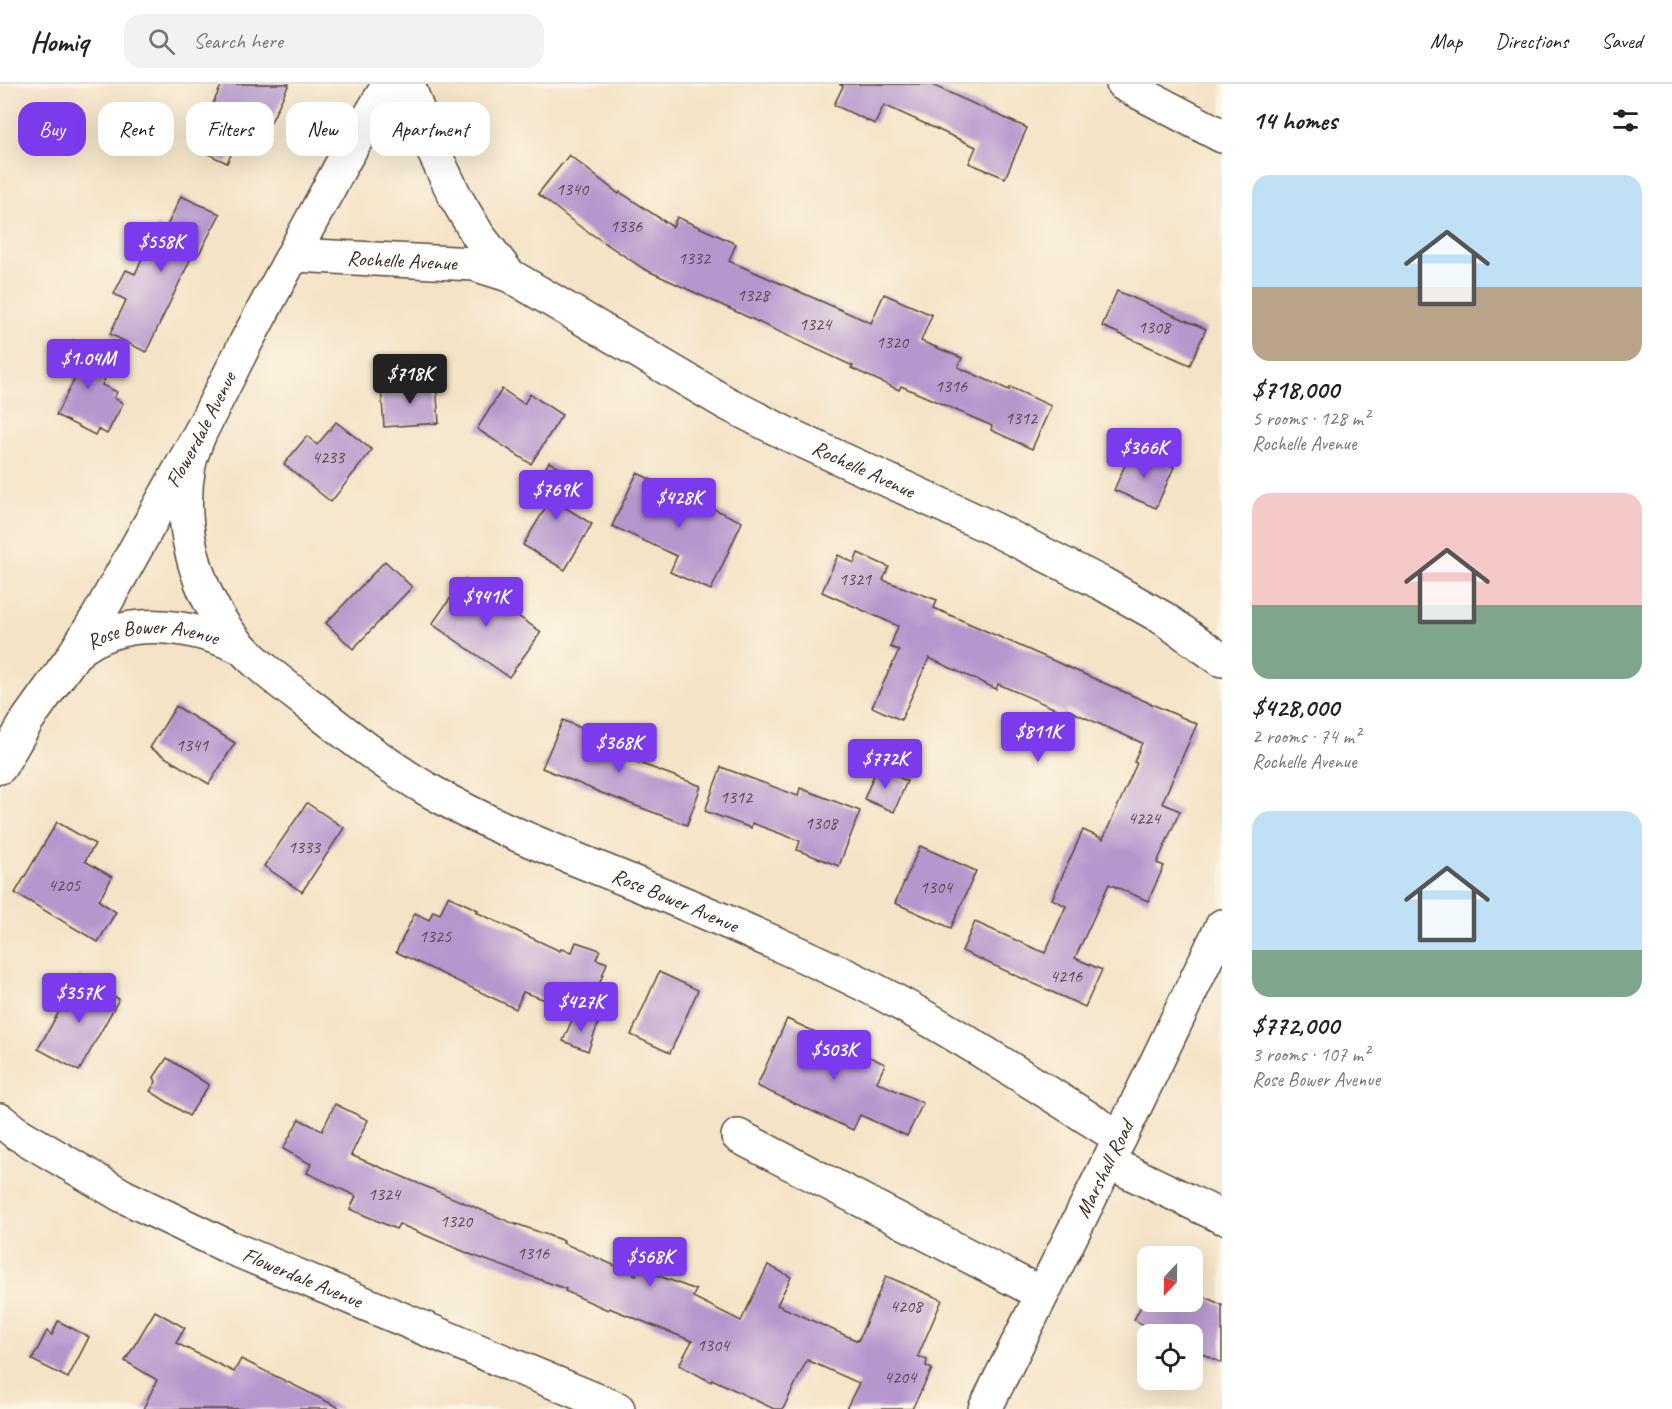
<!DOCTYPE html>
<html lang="en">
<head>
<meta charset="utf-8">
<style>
	body { margin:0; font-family:Caveat,sans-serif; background:#f2f2f2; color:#222; height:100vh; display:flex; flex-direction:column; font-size:22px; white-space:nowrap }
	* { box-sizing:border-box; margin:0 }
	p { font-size:20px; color:#767676 }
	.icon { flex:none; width:33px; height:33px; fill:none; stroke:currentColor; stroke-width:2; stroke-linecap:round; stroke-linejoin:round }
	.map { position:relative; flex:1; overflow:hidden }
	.side { display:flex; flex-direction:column; background:#fff; width:450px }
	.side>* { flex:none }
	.hud { position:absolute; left:18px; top:18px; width:570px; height:54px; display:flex; gap:12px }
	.needle { width:39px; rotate:202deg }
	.fabs { position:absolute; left:1137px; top:1162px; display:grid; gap:12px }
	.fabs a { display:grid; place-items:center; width:66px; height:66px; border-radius:12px; background:#fff; box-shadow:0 6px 24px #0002; font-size:30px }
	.price { position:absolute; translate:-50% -51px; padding:0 14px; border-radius:6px; background:#7c3aed; color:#fff; font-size:20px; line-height:39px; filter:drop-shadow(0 2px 3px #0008) }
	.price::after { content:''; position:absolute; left:50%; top:36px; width:18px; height:14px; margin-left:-9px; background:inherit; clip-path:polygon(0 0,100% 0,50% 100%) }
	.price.selected { background:#222; color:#fff }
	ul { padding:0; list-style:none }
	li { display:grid; align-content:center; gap:12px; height:318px; padding:0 30px }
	li span { display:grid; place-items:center; height:186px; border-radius:18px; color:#555 }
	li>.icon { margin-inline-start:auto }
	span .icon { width:108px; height:108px; fill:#fffc; stroke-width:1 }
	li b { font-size:26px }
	h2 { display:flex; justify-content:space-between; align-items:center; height:72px; padding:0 30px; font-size:26px }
	.pill { padding:0 21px; border-radius:18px; background:#fff; box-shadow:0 6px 24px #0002; font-size:21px; line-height:54px }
	.pill.selected { background:#7c3aed; color:#fff }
	header { display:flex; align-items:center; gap:36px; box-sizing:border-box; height:84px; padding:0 30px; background:#fff; border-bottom:2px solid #e0e0e0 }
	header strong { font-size:28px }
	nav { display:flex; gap:33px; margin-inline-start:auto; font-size:21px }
	.search { width:420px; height:54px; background:#f2f2f2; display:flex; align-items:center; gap:15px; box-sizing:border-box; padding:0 21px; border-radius:18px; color:#767676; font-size:22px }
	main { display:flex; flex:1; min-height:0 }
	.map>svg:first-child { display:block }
	.building { fill:#b697cd }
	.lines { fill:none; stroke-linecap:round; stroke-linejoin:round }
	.minor-casing { stroke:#574637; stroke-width:36 }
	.minor { stroke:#fff; stroke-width:33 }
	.labels { text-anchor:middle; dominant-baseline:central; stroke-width:4.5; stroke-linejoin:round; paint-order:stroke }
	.number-label { font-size:18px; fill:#5a454a }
	.street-label { font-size:21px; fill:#3b2a1e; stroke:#fcf5e5 }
</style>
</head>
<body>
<header>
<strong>Homiq</strong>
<div class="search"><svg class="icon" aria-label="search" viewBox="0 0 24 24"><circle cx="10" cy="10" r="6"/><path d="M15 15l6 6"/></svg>Search here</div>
<nav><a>Map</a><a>Directions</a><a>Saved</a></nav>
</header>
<main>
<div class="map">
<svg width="1222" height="1325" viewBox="0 0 1222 1325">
	<rect width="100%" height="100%" fill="#fcf5e5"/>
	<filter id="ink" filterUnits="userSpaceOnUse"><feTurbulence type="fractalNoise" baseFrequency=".0167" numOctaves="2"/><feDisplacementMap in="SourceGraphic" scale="12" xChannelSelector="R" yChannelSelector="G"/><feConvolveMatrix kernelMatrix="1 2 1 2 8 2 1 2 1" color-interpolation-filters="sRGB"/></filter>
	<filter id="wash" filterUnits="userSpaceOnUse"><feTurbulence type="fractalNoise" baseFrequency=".008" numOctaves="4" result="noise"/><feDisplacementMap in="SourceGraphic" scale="24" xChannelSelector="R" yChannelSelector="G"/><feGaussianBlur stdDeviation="1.35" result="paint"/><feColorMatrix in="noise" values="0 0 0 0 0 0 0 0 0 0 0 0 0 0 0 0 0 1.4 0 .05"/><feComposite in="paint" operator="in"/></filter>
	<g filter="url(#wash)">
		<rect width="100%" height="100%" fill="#f4e3c6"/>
		<g id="blocks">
			<g class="building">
				<polygon points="222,0 289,0 269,42 255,35 243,61 237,58 227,79 193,63"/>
				<polygon points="839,0 930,0 1027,44 1005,94 969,79 976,63 884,21 875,40 834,21 843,2"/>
				<polygon points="569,71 619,110 620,108 673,143 677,133 736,160 729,177 871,239 884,210 932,231 921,257 962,274 958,283 1009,306 1010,303 1051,322 1032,365 991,346 992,342 901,302 899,306 851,284 853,282 644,185 575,139 538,110"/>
				<polygon points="181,112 220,130 199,170 194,168 146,268 110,250 126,216 114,210 126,186 135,190 157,142 165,146"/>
				<polygon points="1117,207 1206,245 1190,281 1102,242"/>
				<polygon points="73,256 114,276 102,301 117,308 114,314 123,319 107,350 98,345 95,351 56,331 75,294 58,285"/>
				<polygon points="436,299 439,339 384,343 381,303"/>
				<polygon points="502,305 524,320 530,310 562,331 531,380 477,345"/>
				<polygon points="336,338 372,366 331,418 284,380 307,352 317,361"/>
				<polygon points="1132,365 1174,383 1156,424 1114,406"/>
				<polygon points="549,378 574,393 558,419 592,440 565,486 523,461 549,418 531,408"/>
				<polygon points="637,389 742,438 711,506 670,488 677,472 612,442"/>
				<polygon points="858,469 889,483 883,496 937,516 934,524 1197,640 1162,719 1180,727 1157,779 1164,782 1148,817 1109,800 1075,874 1102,886 1085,923 962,867 975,838 1045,869 1066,822 1052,815 1083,746 1103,755 1137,679 1134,678 1142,659 1066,625 1065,629 998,600 996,605 929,574 901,636 872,623 899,566 890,563 898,542 822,508 838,471 854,479"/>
				<polygon points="385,477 412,503 353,565 326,539"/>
				<polygon points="464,495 541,548 509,593 432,540"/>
				<polygon points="176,622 235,659 209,700 150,664"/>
				<polygon points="563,636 622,662 618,671 701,702 687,741 599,708 542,684"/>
				<polygon points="721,683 798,712 800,704 860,727 839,782 797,766 800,757 752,739 751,744 705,727"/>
				<polygon points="877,684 907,697 894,728 864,715"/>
				<polygon points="307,719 344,744 302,808 264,782"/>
				<polygon points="57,738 95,760 85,777 112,793 99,817 116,828 98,858 15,809"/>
				<polygon points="920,762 976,787 951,844 895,819"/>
				<polygon points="448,812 478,826 476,828 560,867 561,865 572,868 576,858 600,866 596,875 607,879 588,931 523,908 516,925 396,868 415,829 429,836 433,827 440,830"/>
				<polygon points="659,888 698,906 670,969 631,951"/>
				<polygon points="79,892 119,915 79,987 38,965"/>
				<polygon points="574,931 598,940 588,967 563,957"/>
				<polygon points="787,935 885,980 877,998 923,1019 907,1052 860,1031 853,1046 757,1002"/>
				<polygon points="167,974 209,1001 189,1032 150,1007 156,998 154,993"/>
				<polygon points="335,1020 368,1036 351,1071 517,1141 517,1140 564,1157 563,1159 636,1191 638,1184 696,1206 693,1213 741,1237 768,1181 791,1193 777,1221 858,1257 886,1192 942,1216 918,1272 927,1276 926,1282 932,1285 912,1325 846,1325 859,1299 807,1276 783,1325 774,1325 712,1295 711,1298 679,1281 692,1257 609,1224 608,1226 565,1207 566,1205 472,1171 399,1140 396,1145 350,1125 356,1112 307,1089 311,1080 283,1065 299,1035 322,1047"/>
				<polygon points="1192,1207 1222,1221 1222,1279 1192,1265 1192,1251 1164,1251 1134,1236 1148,1208 1148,1218 1192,1218"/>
				<polygon points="155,1227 185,1244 176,1259 234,1288 241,1275 342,1325 143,1325 157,1296 125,1277"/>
				<polygon points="58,1237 89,1253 68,1294 32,1276 47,1247 52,1251"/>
			</g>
		</g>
	</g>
	<g filter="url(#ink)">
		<use href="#blocks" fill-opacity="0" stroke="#574637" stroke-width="1.5"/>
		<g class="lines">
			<g class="minor-casing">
				<g id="minor">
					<path id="s1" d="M408,0L430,60L456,114L478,151L509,191L726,319L785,349L992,444L1103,500L1163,534L1222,576"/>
					<polyline points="1123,0 1222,52"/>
					<path id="s2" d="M294,171L474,180L509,191"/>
					<path id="s3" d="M199,351C195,361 191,371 189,381C178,437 194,500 227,546C247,575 287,603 315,625C352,655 390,684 432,708C494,744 563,770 630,797C703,827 775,858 847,892C942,938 1030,998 1120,1054"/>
					<path id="s4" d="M77,568C123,530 189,540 240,563"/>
					<path id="s5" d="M0,683L28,635L71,575L100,529L199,351L245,260L344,76L389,0"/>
					<path id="s6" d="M0,1036L15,1048L123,1112L229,1163L618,1325"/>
					<polyline points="738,1052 1042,1210"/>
					<polyline points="1108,1078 1222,1133"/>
					<path id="s7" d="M985,1325L1120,1054L1222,842"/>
				</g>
			</g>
			<use href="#minor" class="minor"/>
		</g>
	</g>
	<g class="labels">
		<g class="number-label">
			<text x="572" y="105">1340</text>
			<text x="626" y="142">1336</text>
			<text x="694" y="174">1332</text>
			<text x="753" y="211">1328</text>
			<text x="815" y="240">1324</text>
			<text x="1154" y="243">1308</text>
			<text x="892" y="258">1320</text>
			<text x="951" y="302">1316</text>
			<text x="1021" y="334">1312</text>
			<text x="328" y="373">4233</text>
			<text x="855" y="495">1321</text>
			<text x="192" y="661">1341</text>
			<text x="736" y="713">1312</text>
			<text x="1144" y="734">4224</text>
			<text x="821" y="739">1308</text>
			<text x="304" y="763">1333</text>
			<text x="64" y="801">4205</text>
			<text x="936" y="803">1304</text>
			<text x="435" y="852">1325</text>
			<text x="1066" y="892">4216</text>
			<text x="384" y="1110">1324</text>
			<text x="456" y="1137">1320</text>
			<text x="533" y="1169">1316</text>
			<text x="906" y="1222">4208</text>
			<text x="713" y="1261">1304</text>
			<text x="900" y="1293">4204</text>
		</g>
		<g class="street-label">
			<text stroke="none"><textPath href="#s2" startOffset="108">Rochelle Avenue</textPath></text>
			<text stroke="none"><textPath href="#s5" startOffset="393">Flowerdale Avenue</textPath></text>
			<text stroke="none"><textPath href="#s1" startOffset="622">Rochelle Avenue</textPath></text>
			<text stroke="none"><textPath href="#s4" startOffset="81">Rose Bower Avenue</textPath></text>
			<text stroke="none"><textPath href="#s3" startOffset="734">Rose Bower Avenue</textPath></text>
			<text stroke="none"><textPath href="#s7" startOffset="268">Marshall Road</textPath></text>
			<text stroke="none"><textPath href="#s6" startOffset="342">Flowerdale Avenue</textPath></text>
		</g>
	</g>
</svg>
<div class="fabs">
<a><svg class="needle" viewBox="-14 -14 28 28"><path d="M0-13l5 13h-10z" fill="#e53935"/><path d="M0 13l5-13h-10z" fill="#767676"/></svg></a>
<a><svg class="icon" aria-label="locate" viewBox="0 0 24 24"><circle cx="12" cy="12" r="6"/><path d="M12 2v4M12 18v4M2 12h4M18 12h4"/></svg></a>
</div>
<b class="price" style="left:161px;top:189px">$558K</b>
<b class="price" style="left:88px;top:306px">$1.04M</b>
<b class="price selected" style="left:410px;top:321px">$718K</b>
<b class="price" style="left:1144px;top:395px">$366K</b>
<b class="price" style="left:556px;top:437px">$769K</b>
<b class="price" style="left:679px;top:445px">$428K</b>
<b class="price" style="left:486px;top:544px">$941K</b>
<b class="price" style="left:1038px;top:679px">$811K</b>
<b class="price" style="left:619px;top:690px">$368K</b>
<b class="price" style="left:885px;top:706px">$772K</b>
<b class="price" style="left:79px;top:940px">$357K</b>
<b class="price" style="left:581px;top:949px">$427K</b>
<b class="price" style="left:834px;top:997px">$503K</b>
<b class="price" style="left:650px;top:1204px">$568K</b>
<div class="hud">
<a class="pill selected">Buy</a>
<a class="pill">Rent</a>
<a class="pill">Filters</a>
<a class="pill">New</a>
<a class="pill">Apartment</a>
</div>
</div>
<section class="side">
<h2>14 homes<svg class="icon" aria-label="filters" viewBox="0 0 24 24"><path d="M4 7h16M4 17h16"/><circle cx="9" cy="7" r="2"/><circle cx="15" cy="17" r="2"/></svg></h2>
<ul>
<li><span style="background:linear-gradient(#bfe0f5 60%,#b9a48a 0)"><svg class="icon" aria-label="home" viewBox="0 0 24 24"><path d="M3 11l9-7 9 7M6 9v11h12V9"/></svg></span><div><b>$718,000</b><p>5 rooms · 128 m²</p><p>Rochelle Avenue</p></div></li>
<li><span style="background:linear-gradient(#f6c9c9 60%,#7fa58c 0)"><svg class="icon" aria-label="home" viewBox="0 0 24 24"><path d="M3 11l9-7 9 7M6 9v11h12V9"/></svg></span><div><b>$428,000</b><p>2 rooms · 74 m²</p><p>Rochelle Avenue</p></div></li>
<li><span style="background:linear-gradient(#bfe0f5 75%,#7fa58c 0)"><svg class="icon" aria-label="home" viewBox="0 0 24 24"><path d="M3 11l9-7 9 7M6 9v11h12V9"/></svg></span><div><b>$772,000</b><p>3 rooms · 107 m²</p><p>Rose Bower Avenue</p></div></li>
</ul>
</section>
</main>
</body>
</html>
